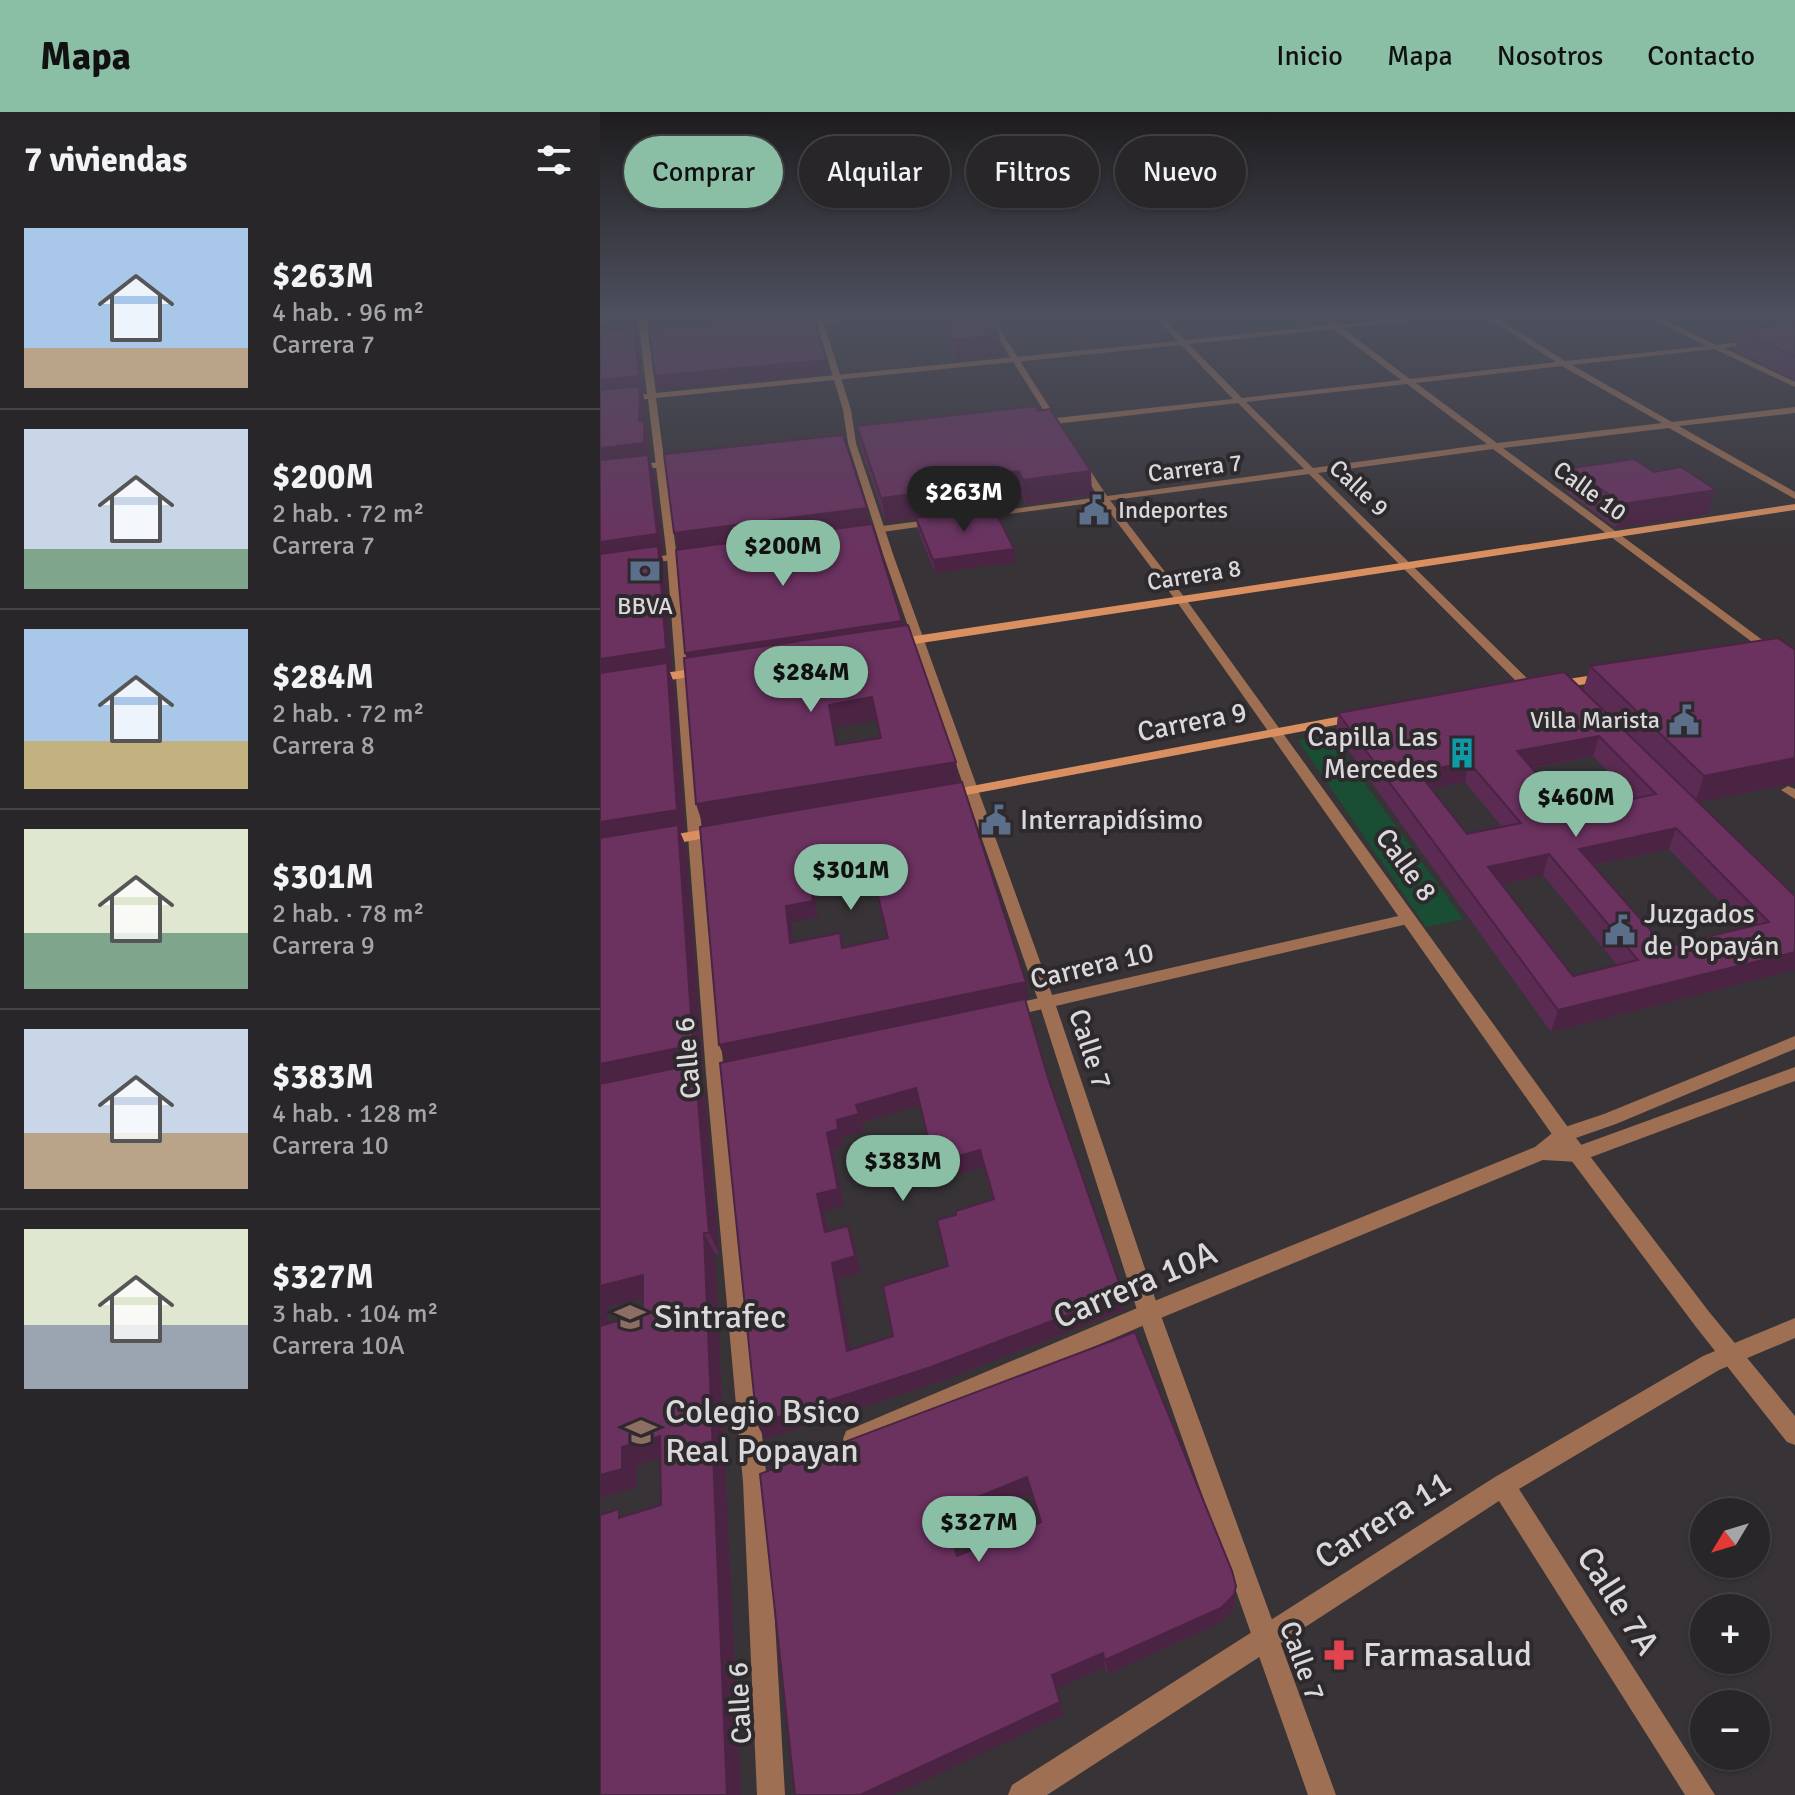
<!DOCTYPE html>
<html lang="es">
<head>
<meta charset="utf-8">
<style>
	body { margin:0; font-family:Signika,sans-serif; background:#353235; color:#f1f3f6; height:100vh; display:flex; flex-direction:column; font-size:30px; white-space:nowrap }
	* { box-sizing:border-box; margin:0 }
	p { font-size:26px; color:#a5a5a8 }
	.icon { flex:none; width:44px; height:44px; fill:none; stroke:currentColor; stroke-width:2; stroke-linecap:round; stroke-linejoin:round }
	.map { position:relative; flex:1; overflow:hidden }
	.drawer { display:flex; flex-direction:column; background:#292629; width:600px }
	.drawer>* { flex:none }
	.banner { position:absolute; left:24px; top:24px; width:760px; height:72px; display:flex; gap:16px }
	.needle { width:52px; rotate:232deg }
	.fabs { position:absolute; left:1090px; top:1386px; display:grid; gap:16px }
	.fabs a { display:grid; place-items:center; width:80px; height:80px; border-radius:50%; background:#292629; box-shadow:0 2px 6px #0004,0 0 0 2px #454346; font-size:40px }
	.price { position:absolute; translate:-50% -68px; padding:0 18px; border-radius:28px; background:#8abfa5; color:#111; font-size:26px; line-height:52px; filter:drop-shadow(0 2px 4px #0008) }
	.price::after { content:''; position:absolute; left:50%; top:48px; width:24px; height:18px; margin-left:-12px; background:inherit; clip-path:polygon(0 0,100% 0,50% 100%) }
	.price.selected { background:#222; color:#fff }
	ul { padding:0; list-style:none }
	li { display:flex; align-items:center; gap:24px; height:200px; padding:0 24px }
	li+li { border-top:2px solid #454346 }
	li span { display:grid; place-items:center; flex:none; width:224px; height:160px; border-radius:0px; color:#555 }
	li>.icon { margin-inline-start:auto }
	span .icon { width:96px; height:96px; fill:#fffc; stroke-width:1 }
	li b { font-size:34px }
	h2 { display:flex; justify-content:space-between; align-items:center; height:96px; padding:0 24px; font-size:34px }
	.tag { padding:0 28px; border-radius:36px; background:#292629; box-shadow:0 2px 6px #0004,0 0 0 2px #454346; font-size:28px; line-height:72px }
	.tag.selected { background:#8abfa5; color:#111 }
	header { display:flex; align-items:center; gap:48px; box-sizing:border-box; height:112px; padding:0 40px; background:#8abfa5; color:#111 }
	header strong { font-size:38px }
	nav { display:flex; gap:44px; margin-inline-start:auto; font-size:28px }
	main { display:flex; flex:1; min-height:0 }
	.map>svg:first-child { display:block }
	.green { fill:#1a4e34 }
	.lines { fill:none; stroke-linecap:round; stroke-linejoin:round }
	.minor { fill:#9e6f52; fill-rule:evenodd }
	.tertiary { fill:#9e6f52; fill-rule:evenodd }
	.secondary { fill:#d98f5f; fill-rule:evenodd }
	.wall { fill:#5c2b53; fill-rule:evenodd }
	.shaded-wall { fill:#4b2343 }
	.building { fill:#6b3260; stroke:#4b2343; stroke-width:2; fill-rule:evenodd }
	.labels { text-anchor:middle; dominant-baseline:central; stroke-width:8; stroke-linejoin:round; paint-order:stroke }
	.far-street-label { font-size:24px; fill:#dbd8db; stroke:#2d292d }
	.far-poi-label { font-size:24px; fill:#dbd8db; stroke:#2d292d; text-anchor:start }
	.street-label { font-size:28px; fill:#dbd8db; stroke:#2d292d }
	.poi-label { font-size:28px; fill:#dbd8db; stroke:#2d292d; text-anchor:start }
	.near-street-label { font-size:34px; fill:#dbd8db; stroke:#2d292d }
	.near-poi-label { font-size:34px; fill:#dbd8db; stroke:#2d292d; text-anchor:start }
</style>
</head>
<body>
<header>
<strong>Mapa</strong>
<nav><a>Inicio</a><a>Mapa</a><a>Nosotros</a><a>Contacto</a></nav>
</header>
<main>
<section class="drawer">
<h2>7 viviendas<svg class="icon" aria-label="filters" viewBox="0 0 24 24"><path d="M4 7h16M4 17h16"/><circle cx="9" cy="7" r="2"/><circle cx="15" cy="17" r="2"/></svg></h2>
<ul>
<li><span style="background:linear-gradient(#a9c7e8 75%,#b9a48a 0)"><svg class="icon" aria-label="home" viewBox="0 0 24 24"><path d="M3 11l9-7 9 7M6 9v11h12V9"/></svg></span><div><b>$263M</b><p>4 hab. · 96 m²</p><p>Carrera 7</p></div></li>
<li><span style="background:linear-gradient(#c9d6e8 75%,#7fa58c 0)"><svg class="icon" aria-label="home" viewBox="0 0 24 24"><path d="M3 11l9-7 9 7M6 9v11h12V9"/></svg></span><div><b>$200M</b><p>2 hab. · 72 m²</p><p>Carrera 7</p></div></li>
<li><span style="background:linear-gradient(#a9c7e8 70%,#c2b280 0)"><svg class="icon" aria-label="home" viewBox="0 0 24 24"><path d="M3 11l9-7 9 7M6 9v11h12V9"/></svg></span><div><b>$284M</b><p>2 hab. · 72 m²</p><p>Carrera 8</p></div></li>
<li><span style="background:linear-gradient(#dfe7d0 65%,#7fa58c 0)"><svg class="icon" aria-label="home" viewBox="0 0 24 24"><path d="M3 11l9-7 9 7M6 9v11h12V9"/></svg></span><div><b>$301M</b><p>2 hab. · 78 m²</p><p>Carrera 9</p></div></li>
<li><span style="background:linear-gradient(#c9d6e8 65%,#b9a48a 0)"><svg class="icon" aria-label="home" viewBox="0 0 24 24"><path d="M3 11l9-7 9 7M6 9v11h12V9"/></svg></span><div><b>$383M</b><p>4 hab. · 128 m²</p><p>Carrera 10</p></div></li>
<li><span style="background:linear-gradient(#dfe7d0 60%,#9aa5b1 0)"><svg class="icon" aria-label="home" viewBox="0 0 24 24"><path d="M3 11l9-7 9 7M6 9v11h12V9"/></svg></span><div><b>$327M</b><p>3 hab. · 104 m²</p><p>Carrera 10A</p></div></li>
</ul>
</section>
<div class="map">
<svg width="1195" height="1683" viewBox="0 0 1195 1683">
	<rect width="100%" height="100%" fill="#373337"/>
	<polygon class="green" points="729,622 863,807 826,815 698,628"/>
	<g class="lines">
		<g class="minor">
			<path d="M38,205H46L56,281L577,229L556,205H563L585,228L729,213L719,205H727L737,213L808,205H836L742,216L810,267L956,250L887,205H895L965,249L1106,234L1049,205H1058L1116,233L1195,224V228L1124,236L1195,270V275L1114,237L972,253L1072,310L1195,295V301L1079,314L1195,380V387L1069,316L903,336L1195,552V562L893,337L718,361L935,574L937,577L931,581L927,580L709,362L371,407V403L375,402L704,357L638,291L437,314L433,311L437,308L633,287L581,233L56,286L77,446L124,962L167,1370L185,1683H157L143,1370L106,962L67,446L48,287L0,291V287L47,282ZM734,217L801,268L642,286L589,232ZM962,254L1062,311L897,331L816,271ZM807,272L887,332L713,356L646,290Z"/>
			<polygon points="239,205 267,205 193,214 189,212"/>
			<polygon points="336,407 340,408 340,412 282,420 277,417 282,414"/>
			<polygon points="1188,674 1195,677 1195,687 1181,678"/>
			<polygon points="807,802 815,807 812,811 408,905 402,903 400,899 402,895 408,893"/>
			<polygon points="1195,924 1195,937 1016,1012 970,1028 963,1034 978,1034 1195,955 1195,969 978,1050 943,1048 556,1208 262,1335 254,1338 246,1335 243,1327 246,1319 542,1194 935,1035 956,1018 1004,1002"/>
			<polygon points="1195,1206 1195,1226 1119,1258 919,1377 1115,1683 1085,1683 899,1389 447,1683 408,1683 412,1673 895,1365 1103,1244"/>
		</g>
		<g class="tertiary">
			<polygon points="215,205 222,205 251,298 256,331 294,445 455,891 560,1201 736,1683 708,1683 538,1201 439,891 284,445 248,331 243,298"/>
			<polygon points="385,205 392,205 462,315 461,317 454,315"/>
			<polygon points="476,346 482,346 509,387 585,486 970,1018 1110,1201 1195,1304 1195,1333 1187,1330 1096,1215 956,1028 577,490 502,390 474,348"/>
			<polygon points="84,347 89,350 87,352 0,363 0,357"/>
			<polygon points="98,439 102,440 102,444 0,458 0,452"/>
		</g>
		<g class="secondary">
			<polygon points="1195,392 1195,398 295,535 289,531 295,527"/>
			<polygon points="106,555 112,559 110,562 50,571 44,567 50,563"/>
			<polygon points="1007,561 1013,565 1011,568 955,577 949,573 955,569"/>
			<polygon points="758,601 764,605 762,608 345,687 338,683 345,679"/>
			<polygon points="120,715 125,716 127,719 125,722 64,734 57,729 64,724"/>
		</g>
	</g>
	<g class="wall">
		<path d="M0,205H35L38,221L35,222L38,231L44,279L42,280L45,290V310L49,325V346L54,360L63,440L61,441L64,452L72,557L69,558L74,571L85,719L80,720L86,734L103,955L96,956L104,974L119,1141L115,1142L141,1683H0L25,1404L61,1393L60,1346L37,1353V1375L0,1386ZM43,1186V1202L7,1212L8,1195Z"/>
		<polygon points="337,205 390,205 399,223 402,244 356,248"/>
		<polygon points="1195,211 1195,268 1135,238 1141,218"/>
		<polygon points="436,294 492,383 426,392 421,382 387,387 388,396 415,450 335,461 318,418 316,406 286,410 261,337 257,314"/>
		<polygon points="972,356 1054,360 1108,402 1016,416 967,380"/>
		<path d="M1195,538V671L1098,690L1195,784V858L951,920L736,621L738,601L983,579L990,554ZM993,644L1034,687L970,700L932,656ZM865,670L902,715L867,722L831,677ZM1069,737L1145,816L1065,835L994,753ZM943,763L1017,853L973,864L902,772Z"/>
		<path d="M120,951L448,966L523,1182L524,1198L336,1271L165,1327ZM320,993L339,1068L384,1055L393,1088L356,1103L348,1154L293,1224L251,1238L238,1167L261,1160L254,1130L248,1114L228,1119L224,1099L244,1093L233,1038L244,1034L242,1025L264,1019L262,1010Z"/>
		<path d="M535,1220L635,1490L633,1499L620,1511L508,1562L505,1555L456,1577L464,1603L160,1362ZM432,1382L440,1410L358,1443L351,1414Z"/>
	</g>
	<g class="shaded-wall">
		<polygon points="35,205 38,221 35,222 38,231 44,279 42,280 45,290 45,310 49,325 49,346 54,360 63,440 61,441 64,452 72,557 69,558 74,571 85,719 80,720 86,734 103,955 96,956 104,974 119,1141 109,1121 0,976 0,210"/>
		<polygon points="46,205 199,205 51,220"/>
		<polygon points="399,223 402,244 356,248 353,228"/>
		<polygon points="226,248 229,261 59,278 55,264"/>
		<polygon points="419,359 421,382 387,387 388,397 286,410 281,386 380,364"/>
		<polygon points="491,359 492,383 426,392 423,368"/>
		<polygon points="1116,378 1108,402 1016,416 1022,392"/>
		<polygon points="267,396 270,412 79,438 74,421"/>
		<polygon points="414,437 415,450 335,461 333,448"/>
		<polygon points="302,509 304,522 90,554 85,541"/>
		<polygon points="272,585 277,608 235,616 242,656 229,593"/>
		<polygon points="999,624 993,644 912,659 917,639"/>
		<polygon points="1195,646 1195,671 1095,691 1104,664"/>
		<polygon points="356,650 360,673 104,716 96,692"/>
		<polygon points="869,650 865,670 815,680 818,660"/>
		<polygon points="1076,716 1069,737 973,757 979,737"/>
		<polygon points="949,742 943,763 884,776 888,755"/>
		<polygon points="271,755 274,771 215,785 218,805 191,810 195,847 190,831 186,794 210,769"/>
		<polygon points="1195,840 1195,858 951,920 958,898"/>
		<polygon points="426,870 428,886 126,949 119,933"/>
		<polygon points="316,976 321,993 262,1010 264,1019 242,1025 244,1034 233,1038 244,1093 224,1099 232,1137 225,1120 217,1082 227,1021 237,1008 256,993"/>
		<polygon points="380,1038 384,1055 339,1068 334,1051"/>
		<polygon points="248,1114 254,1130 261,1160 238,1167 254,1254 247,1239 232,1151"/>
		<polygon points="104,1121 115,1142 141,1683 127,1683"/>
		<polygon points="43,1163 56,1183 8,1195 7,1235 0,1225 0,1174"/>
		<polygon points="523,1182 524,1198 336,1271 165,1327 157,1312"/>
		<polygon points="60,1324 73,1342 37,1353 37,1375 0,1386 0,1363 22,1335"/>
		<polygon points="427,1365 432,1382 351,1414 363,1460 357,1444 345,1398"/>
		<polygon points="636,1474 633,1499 620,1511 508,1562 505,1548"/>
		<polygon points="503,1541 505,1555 456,1577 452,1563"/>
		<polygon points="460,1590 464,1603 294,1683 260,1683"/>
	</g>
	<g class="building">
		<polygon points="0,205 33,205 33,207 0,210"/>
		<polygon points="173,205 213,205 226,248 55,264 49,218"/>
		<polygon points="343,205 390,205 399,223 353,228"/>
		<polygon points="1195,211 1195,244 1141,218"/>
		<polygon points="34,216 39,264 0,268 0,220"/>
		<polygon points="40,274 39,309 44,309 44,331 0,336 0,278"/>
		<polygon points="436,294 438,299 450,297 491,359 423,368 419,359 380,364 385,373 281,386 257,314"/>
		<polygon points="243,323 267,396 74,421 64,342"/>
		<polygon points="48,343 57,422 0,430 0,348"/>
		<polygon points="1034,347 1054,360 1081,355 1116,378 1022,392 972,356"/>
		<polygon points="393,395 414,437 333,448 316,406"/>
		<polygon points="272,412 302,509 85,541 76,438"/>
		<polygon points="58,434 66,537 0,547 0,442"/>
		<path d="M308,513L356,650L96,692L84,546ZM272,585L281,626L236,633L229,593Z"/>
		<polygon points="1178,526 1195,538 1195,646 1104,664 990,554"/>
		<polygon points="67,551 77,698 0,710 0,561"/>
		<path d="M964,560L1195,784V840L958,898L738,601ZM999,624L1056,682L970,700L917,639ZM869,650L921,711L867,722L818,660ZM1076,716L1169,810L1065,835L979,737ZM949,742L1038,848L973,864L888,755Z"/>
		<path d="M362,670L426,870L119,933L100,715ZM271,755L288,826L242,836L240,821L190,831L186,794L213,789L210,769Z"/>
		<polygon points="78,713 93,933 0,952 0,726"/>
		<path d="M425,887L448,966L523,1182L331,1255L157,1312L120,951ZM316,976L334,1051L380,1038L394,1087L356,1099V1103L337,1108L348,1154L283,1174L293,1224L247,1239L232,1151L255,1144L248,1114L225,1120L217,1082L238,1077L227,1021L238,1017L237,1008L259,1002L256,993Z"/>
		<polygon points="95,952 109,1121 104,1121 127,1683 0,1683 0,1403 19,1397 19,1406 61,1393 60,1324 22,1335 22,1357 0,1363 0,1214 43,1202 43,1163 0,1174 0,972"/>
		<path d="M535,1220L632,1459L636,1474L634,1483L621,1496L505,1548L503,1541L452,1563L460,1590L260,1683H195L160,1362ZM427,1365L441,1410L357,1444L345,1398Z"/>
	</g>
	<linearGradient id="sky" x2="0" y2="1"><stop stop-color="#1e1c1e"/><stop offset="0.46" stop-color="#4d505e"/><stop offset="1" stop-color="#4d505e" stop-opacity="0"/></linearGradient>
	<rect width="1195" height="441" fill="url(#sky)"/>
	<defs>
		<g id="civic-bare" transform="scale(2.4)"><path d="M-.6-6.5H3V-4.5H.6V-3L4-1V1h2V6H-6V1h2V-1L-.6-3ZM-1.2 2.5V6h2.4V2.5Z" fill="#5c6f8a" stroke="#2d292d" stroke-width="2.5" paint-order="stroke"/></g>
		<g id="bank-bare" transform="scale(2.4)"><path d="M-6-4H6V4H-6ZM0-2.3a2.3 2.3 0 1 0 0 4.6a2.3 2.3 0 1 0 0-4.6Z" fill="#5c6f8a" stroke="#2d292d" stroke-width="2.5" paint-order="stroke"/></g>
		<g id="building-bare" transform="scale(2.4)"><path d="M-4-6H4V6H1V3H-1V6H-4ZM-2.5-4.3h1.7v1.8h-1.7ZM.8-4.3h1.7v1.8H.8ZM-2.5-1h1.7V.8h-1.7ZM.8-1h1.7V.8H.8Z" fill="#0f9aa8" stroke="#2d292d" stroke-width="2.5" paint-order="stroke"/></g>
		<g id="school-bare" transform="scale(2.4)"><path d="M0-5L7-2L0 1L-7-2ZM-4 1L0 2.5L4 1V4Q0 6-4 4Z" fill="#8d6e63" stroke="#2d292d" stroke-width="2.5" paint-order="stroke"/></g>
		<g id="pharmacy-bare" transform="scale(2.4)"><path d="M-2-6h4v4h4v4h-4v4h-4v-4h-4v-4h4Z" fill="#e0444e" stroke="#2d292d" stroke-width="2.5" paint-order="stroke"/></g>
	</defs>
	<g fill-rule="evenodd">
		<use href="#civic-bare" x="494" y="398"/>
		<use href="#bank-bare" x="45" y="459"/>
		<use href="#civic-bare" x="1084" y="608"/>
		<use href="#building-bare" x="862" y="641"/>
		<use href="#civic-bare" x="396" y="708"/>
		<use href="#civic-bare" x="1020" y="818"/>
		<use href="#school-bare" x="30" y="1205"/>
		<use href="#school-bare" x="41" y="1320"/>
		<use href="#pharmacy-bare" x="739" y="1543"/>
	</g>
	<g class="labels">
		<g class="far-street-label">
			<text transform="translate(595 356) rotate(-7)">Carrera 7</text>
			<text transform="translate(759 376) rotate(43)">Calle 9</text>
			<text transform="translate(990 379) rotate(36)">Calle 10</text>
			<text transform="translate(594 463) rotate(-9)">Carrera 8</text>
		</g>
		<g class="far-poi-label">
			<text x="518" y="398">Indeportes</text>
			<text x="45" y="494" text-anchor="middle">BBVA</text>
			<text x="1060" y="608" text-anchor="end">Villa Marista</text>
		</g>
		<g class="street-label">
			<text transform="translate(592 610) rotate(-11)">Carrera 9</text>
			<text transform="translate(806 753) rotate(54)">Calle 8</text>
			<text transform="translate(492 854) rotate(-13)">Carrera 10</text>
			<text transform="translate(490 937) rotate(72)">Calle 7</text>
			<text transform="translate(88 946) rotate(-95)">Calle 6</text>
			<text transform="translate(702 1549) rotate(70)">Calle 7</text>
			<text transform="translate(140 1591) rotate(-93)">Calle 6</text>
		</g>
		<g class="poi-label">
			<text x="838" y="625" text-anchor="end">Capilla Las<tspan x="838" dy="32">Mercedes</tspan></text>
			<text x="420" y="708">Interrapidísimo</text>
			<text x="1044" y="802">Juzgados<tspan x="1044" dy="32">de Popayán</tspan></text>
		</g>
		<g class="near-street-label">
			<text transform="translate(535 1173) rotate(-23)">Carrera 10A</text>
			<text transform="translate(783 1408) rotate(-32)">Carrera 11</text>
			<text transform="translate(1018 1489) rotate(57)">Calle 7A</text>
		</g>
		<g class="near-poi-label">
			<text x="54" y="1205">Sintrafec</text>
			<text x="65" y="1300">Colegio Bsico<tspan x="65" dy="39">Real Popayan</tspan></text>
			<text x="763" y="1543">Farmasalud</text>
		</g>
	</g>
</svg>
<div class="fabs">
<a><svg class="needle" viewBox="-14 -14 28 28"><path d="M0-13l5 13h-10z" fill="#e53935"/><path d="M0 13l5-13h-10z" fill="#a5a5a8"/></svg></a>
<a>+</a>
<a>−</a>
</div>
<b class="price selected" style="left:364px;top:422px">$263M</b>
<b class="price" style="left:183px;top:476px">$200M</b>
<b class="price" style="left:211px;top:602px">$284M</b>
<b class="price" style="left:976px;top:727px">$460M</b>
<b class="price" style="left:251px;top:800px">$301M</b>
<b class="price" style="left:303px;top:1091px">$383M</b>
<b class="price" style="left:379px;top:1452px">$327M</b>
<div class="banner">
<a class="tag selected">Comprar</a>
<a class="tag">Alquilar</a>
<a class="tag">Filtros</a>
<a class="tag">Nuevo</a>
</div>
</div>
</main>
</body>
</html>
